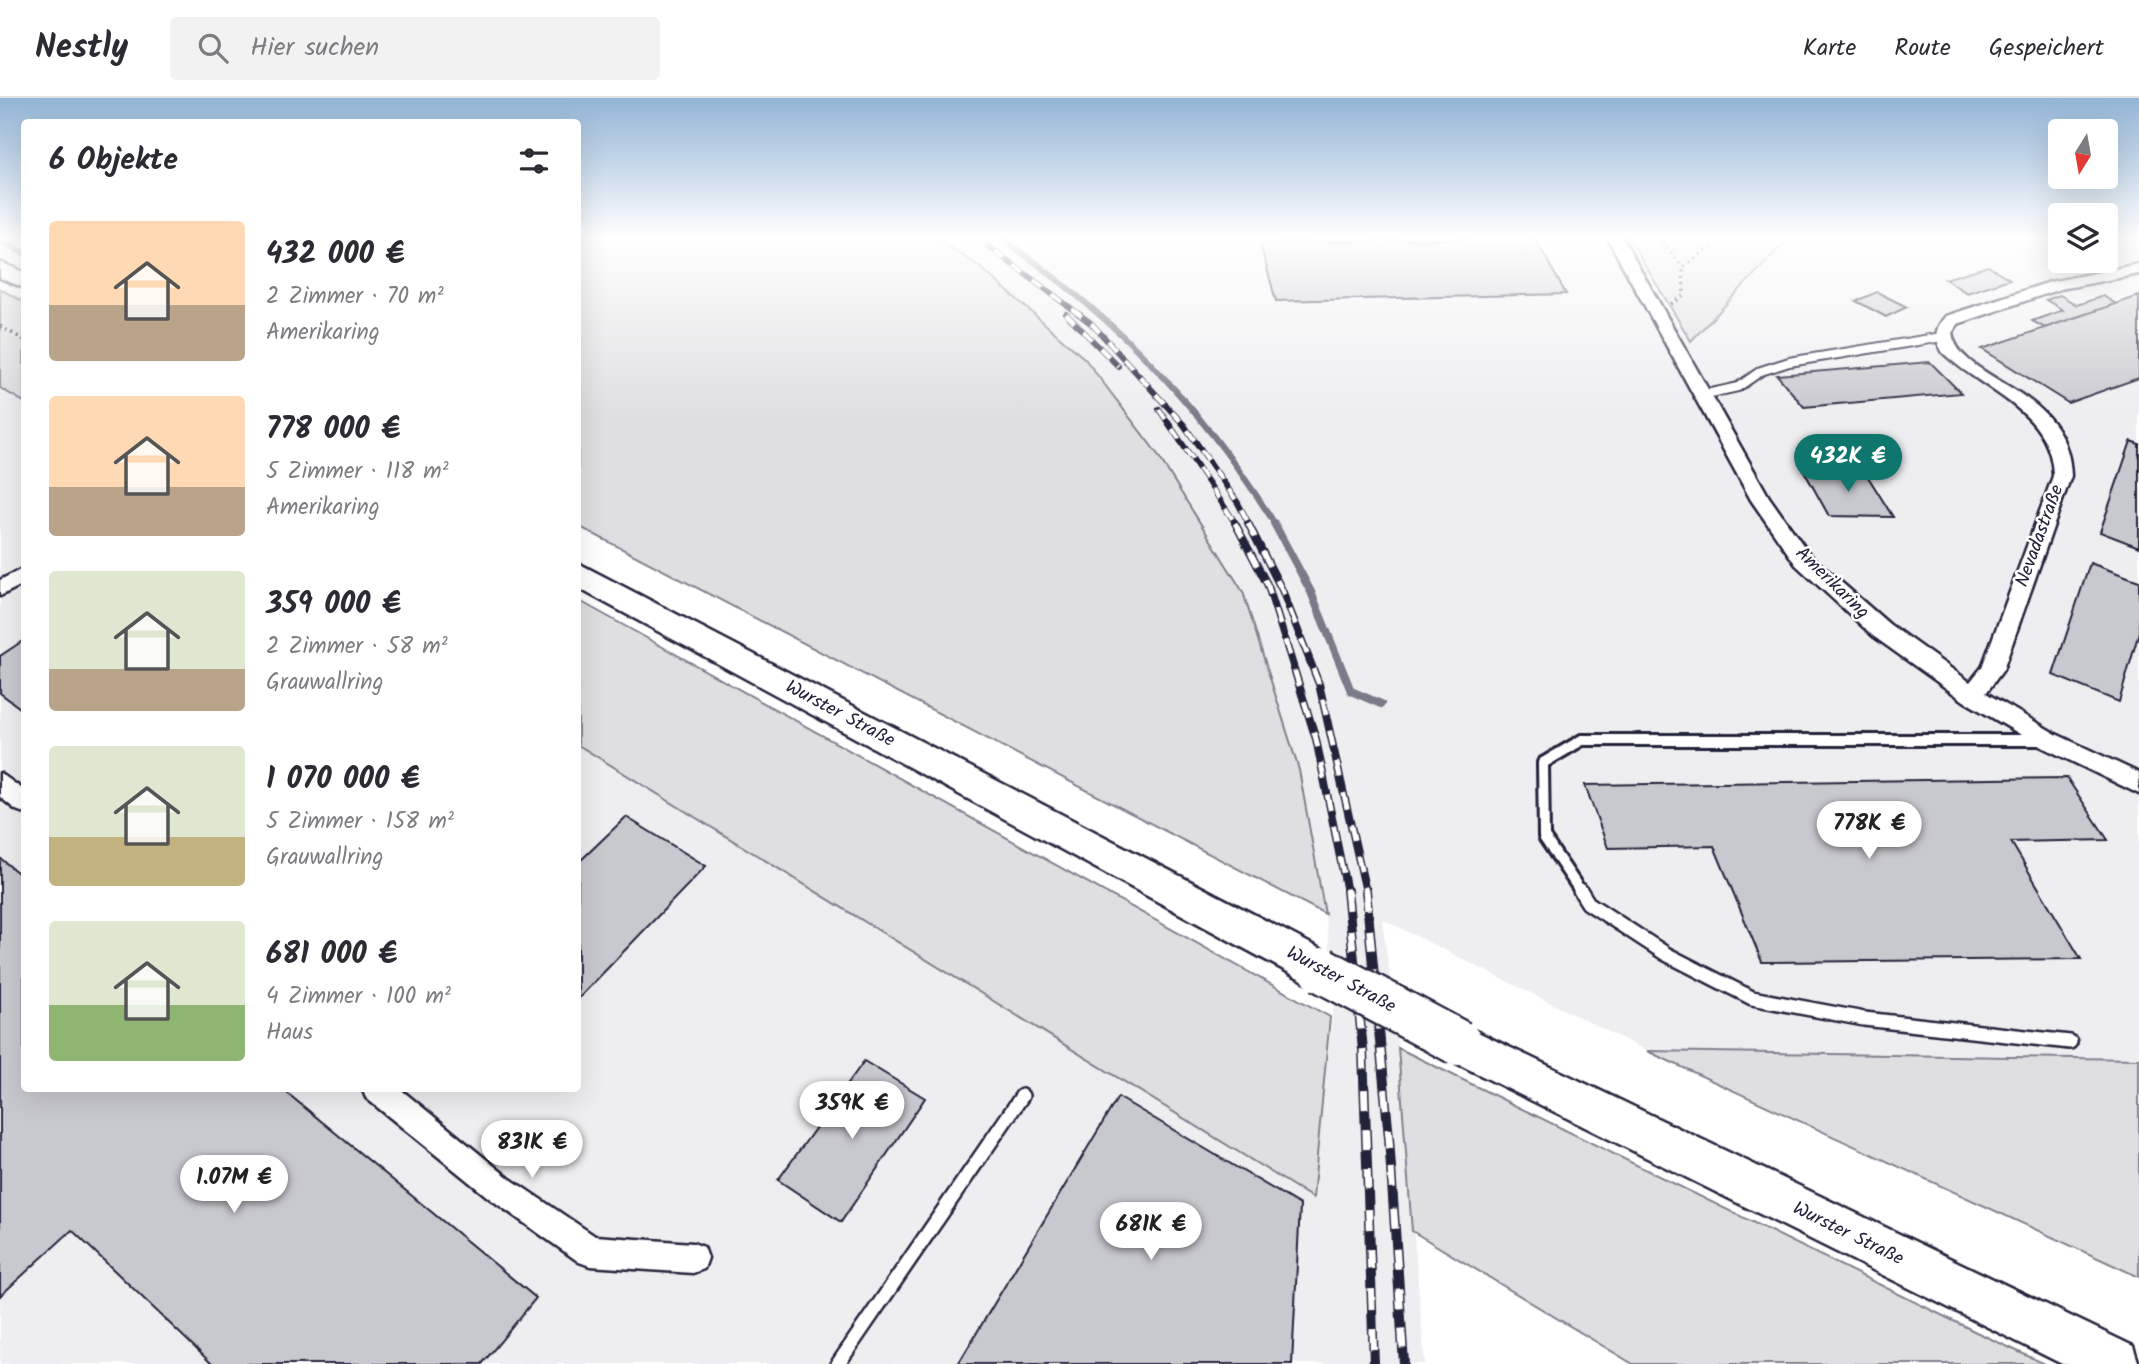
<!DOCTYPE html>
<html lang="de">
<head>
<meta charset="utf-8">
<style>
	body { margin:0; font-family:Kalam,sans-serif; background:#f2f2f3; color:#2b2b33; height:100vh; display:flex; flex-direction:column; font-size:26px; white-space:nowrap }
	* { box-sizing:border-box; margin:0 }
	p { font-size:23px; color:#7c7c81 }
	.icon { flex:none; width:38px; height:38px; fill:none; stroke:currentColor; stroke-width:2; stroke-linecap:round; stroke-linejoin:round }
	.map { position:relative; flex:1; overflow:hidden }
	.panel { position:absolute; left:21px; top:21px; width:560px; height:973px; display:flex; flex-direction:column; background:#fff; border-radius:7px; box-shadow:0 7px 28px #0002 }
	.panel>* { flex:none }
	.needle { width:46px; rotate:191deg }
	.controls { position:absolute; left:2048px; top:21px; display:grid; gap:14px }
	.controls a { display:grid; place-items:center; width:70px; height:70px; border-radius:7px; background:#fff; box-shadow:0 7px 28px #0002; font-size:35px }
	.price { position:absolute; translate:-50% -60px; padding:0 16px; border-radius:24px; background:#fff; color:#222; font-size:23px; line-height:46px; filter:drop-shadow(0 2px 4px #0008) }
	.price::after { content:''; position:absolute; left:50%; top:42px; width:21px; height:16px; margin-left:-10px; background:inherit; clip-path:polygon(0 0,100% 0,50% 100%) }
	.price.current { background:#0f766e; color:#fff }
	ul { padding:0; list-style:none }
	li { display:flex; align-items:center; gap:21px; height:175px; padding:0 28px }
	li span { display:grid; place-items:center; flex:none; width:196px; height:140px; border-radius:7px; color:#555 }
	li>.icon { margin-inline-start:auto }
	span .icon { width:84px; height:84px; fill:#fffc; stroke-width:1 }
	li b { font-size:30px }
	h2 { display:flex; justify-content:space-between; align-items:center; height:84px; padding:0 28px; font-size:30px }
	header { display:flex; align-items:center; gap:42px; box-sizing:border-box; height:98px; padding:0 35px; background:#fff; border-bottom:2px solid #e1e1e2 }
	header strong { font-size:33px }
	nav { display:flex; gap:38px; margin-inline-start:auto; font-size:24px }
	.search { width:490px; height:63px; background:#f2f2f3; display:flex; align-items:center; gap:18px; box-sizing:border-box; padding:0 24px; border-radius:7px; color:#7c7c81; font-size:26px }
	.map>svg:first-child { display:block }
	.built { fill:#eeeef1 }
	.green { fill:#dfdfe2; stroke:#80808e; stroke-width:2 }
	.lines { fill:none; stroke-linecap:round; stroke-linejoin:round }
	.stream-far1 { stroke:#7a7a88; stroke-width:6 }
	.stream { stroke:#7a7a88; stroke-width:8 }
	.building { fill:#c8c8cf; stroke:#22223b; stroke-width:2 }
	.lane-far2-casing { stroke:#22223b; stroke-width:12 }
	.lane-far1-casing { stroke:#22223b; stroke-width:16 }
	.lane-casing { stroke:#22223b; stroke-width:18 }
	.street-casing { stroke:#22223b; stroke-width:5 }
	.primary-casing { stroke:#22223b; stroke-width:5 }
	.path { stroke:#22223b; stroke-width:3.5; stroke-dasharray:2 4.5; stroke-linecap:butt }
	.lane-far2 { stroke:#fff; stroke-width:8 }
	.lane-far1 { stroke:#fff; stroke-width:10 }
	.lane { stroke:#fff; stroke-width:13 }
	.street { fill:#fff; fill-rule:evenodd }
	.primary { fill:#fff; fill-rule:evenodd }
	.rail-far2-casing { stroke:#22223b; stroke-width:6 }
	.rail-far1-casing { stroke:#22223b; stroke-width:8 }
	.rail-casing { stroke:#22223b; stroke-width:10 }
	.rail-far2 { stroke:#fff; stroke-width:4.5; stroke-dasharray:12; stroke-linecap:butt }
	.rail-far1 { stroke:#fff; stroke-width:5; stroke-dasharray:16; stroke-linecap:butt }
	.rail { stroke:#fff; stroke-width:7; stroke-dasharray:20; stroke-linecap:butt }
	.primary-bridge-casing { stroke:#22223b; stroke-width:49; stroke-linecap:butt }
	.primary-bridge { stroke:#fff; stroke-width:44 }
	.labels { text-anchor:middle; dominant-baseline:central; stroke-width:5; stroke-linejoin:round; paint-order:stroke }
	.street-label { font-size:19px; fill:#22223b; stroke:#fff }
</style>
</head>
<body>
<header>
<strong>Nestly</strong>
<div class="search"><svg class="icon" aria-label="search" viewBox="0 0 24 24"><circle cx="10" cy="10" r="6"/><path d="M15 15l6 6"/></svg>Hier suchen</div>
<nav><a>Karte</a><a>Route</a><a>Gespeichert</a></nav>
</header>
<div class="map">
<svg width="2139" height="1266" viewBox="0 0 2139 1266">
	<rect width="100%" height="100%" fill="#fff"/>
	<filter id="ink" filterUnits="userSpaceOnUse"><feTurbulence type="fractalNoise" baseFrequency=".0143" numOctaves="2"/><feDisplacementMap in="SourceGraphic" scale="14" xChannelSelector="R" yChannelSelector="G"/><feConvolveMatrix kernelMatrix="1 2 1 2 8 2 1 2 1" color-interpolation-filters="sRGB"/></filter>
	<g filter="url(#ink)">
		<polygon class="built" points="934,139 1628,139 1691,242 1790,139 2060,139 2060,163 2105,163 2105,139 2139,139 2139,961 1647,953 1382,821 1396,925 1425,1266 0,1266 0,290 24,304 24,990 578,990 578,647 1313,1099 1335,892 1325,816 1299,672 1243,494 980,169"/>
		<g class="green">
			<polygon points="578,139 934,139 980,169 1085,261 1156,354 1243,494 1299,672 1325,816 578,428"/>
			<polygon points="1628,139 1790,139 1691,243"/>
			<polygon points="0,191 24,204 24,304 0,290"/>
			<polygon points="578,502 1330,919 1313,1100 578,647"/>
			<polygon points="1398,950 1976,1234 2045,1266 1633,1266 1412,1133"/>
			<polygon points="1647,953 2138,961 2139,959 2139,1179"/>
		</g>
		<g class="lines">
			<g class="stream-far1">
				<path d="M1000,139C1118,222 1198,304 1275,426"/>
				<polyline points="0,142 24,155"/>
			</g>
			<polyline class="stream" points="1274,425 1311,494 1351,593 1381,606"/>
		</g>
		<g class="building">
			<polygon points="1534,139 1566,196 1276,203 1260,145"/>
			<polygon points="1988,168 2010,181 1967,195 1945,181"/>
			<polygon points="1877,194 1907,209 1886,219 1856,203"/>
			<polygon points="2060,197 2077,207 2103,198 2116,206 2045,230 2032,223 2063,212 2046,202"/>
			<polygon points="2139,198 2139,280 2068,305 1982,251"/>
			<polygon points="1930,264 1961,295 1804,309 1777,277"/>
			<polygon points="2131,343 2139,346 2139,449 2100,434"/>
			<polygon points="1804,373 1865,374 1893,419 1829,418"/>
			<polygon points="2090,465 2139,483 2139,534 2119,604 2053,577"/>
			<polygon points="24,542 24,613 0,595 0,558"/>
			<polygon points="2067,680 2108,742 2011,744 2081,861 1762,864 1714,748 1608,750 1585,687"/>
			<polygon points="626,719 706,768 578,901 578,765"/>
			<polygon points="0,760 24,780 24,990 281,990 536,1200 482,1266 212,1266 72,1132 0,1198"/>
			<polygon points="864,963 925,1000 841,1124 778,1082"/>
			<polygon points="1118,999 1300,1107 1292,1266 958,1266"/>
		</g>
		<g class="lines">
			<g class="lane-far2-casing">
				<polyline id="lane-far2" points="1702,297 1738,289 1761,273 1789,264 1942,239"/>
			</g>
			<g class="lane-far1-casing">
				<polyline id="lane-far1" points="1581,794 1544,739 1543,665 1582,642 2042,642"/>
			</g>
			<g class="lane-casing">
				<g id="lane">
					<polyline points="1580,792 1588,805 1666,856 1752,900 1864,921 2070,944"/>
					<polyline points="838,1266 1022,998"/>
				</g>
			</g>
			<g class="street-casing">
				<g id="street">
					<path d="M1607,139H1622L1769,399L1810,457L1889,526L1970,584L1982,569L2053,378C2052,313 1986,295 1943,255C1934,240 1934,231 1946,218L2050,184L2139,166V176L2060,191L1958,226L1952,235C1960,286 2069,287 2071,378L2003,572L1986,595L2056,636L2139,675V696L2040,648L1964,603L1873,538L1796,467L1751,402Z"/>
					<polygon points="24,470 24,486 0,498 0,482"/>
					<polygon points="0,675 24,692 24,715 16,712 0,699"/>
					<polygon points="362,990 399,990 509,1080 595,1138 693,1145 704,1149 708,1160 704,1171 693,1175 590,1168 579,1164 489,1100 366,1000"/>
				</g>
			</g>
			<g class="primary-casing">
				<g id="primary">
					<polygon points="0,164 24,174 24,190 0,180"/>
					<polygon points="578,465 1336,859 1342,872 1336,885 1322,891 1308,885 578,490"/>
					<polygon points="1459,925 2133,1248 2139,1266 2062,1266 1444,959 1438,945 1444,931"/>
				</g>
			</g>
			<g class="path">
				<polyline points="1658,139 1683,169"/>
				<polyline points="1671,206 1684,198 1683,169 1724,139"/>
				<polyline points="0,228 24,242"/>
			</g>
			<use href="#lane-far2" class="lane-far2"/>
			<use href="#lane-far1" class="lane-far1"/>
			<use href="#lane" class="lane"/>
			<use href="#street" class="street"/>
			<use href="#primary" class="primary"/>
			<g class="rail-far2-casing">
				<g id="rail-far2">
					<polyline points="976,139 1092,226 1184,327 1238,405 1249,426"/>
					<polyline points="1066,216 1118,268"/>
					<polyline points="1159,311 1236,426"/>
				</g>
			</g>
			<g class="rail-far1-casing">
				<g id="rail-far1">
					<polyline points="1235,425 1268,488 1316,641 1347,794"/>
					<polyline points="1248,425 1282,492 1319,586 1366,794"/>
				</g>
			</g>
			<g class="rail-casing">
				<g id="rail">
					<polyline points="1347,792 1363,952 1374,1266"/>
					<polyline points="1366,792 1389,1040 1404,1266"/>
				</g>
			</g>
			<use href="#rail-far2" class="rail-far2"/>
			<use href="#rail-far1" class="rail-far1"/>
			<use href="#rail" class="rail"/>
			<g class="primary-bridge-casing">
				<polyline id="primary-bridge" points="1322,872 1459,945"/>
			</g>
			<use href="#primary-bridge" class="primary-bridge"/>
		</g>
	</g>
	<linearGradient id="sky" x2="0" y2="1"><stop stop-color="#93b4d6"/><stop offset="0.44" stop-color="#fff"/><stop offset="1" stop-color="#fff" stop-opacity="0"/></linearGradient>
	<rect width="2139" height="317" fill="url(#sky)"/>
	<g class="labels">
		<g class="street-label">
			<text transform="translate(2040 438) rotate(-70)">Nevadastraße</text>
			<text transform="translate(1832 485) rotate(44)">Amerikaring</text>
			<text transform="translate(840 616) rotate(28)">Wurster Straße</text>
			<text transform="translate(1341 882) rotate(28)">Wurster Straße</text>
			<text transform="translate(1848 1136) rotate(26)">Wurster Straße</text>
		</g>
	</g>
</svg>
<div class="controls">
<a><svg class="needle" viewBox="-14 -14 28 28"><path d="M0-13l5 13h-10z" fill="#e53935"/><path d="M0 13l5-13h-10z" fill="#7c7c81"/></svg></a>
<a><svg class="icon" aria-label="layers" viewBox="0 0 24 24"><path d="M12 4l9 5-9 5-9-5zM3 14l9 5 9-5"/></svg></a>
</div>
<b class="price current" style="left:1848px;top:396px">432K €</b>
<b class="price" style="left:1869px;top:763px">778K €</b>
<b class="price" style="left:852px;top:1043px">359K €</b>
<b class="price" style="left:532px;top:1082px">831K €</b>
<b class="price" style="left:234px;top:1117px">1.07M €</b>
<b class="price" style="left:1151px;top:1164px">681K €</b>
<section class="panel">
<h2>6 Objekte<svg class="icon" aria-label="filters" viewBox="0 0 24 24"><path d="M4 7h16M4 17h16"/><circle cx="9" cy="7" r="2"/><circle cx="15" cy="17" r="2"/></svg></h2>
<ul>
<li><span style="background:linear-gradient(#ffd9b3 60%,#b9a48a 0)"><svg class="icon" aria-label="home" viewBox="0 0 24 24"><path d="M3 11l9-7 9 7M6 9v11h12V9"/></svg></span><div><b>432 000 €</b><p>2 Zimmer · 70 m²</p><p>Amerikaring</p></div></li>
<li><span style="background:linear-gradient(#ffd9b3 65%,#b9a48a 0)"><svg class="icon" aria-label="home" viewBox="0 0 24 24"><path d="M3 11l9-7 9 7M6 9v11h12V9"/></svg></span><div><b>778 000 €</b><p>5 Zimmer · 118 m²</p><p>Amerikaring</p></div></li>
<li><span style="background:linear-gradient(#dfe7d0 70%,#b9a48a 0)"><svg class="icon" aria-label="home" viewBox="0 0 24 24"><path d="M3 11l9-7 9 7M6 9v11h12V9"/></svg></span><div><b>359 000 €</b><p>2 Zimmer · 58 m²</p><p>Grauwallring</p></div></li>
<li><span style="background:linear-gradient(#dfe7d0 65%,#c2b280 0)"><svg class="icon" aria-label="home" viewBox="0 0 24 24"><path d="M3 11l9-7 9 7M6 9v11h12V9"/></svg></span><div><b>1 070 000 €</b><p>5 Zimmer · 158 m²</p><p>Grauwallring</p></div></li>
<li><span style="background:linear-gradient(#dfe7d0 60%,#8fb573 0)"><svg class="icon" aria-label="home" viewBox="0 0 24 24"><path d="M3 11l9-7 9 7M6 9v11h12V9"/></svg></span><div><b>681 000 €</b><p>4 Zimmer · 100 m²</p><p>Haus</p></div></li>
</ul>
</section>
</div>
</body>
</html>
